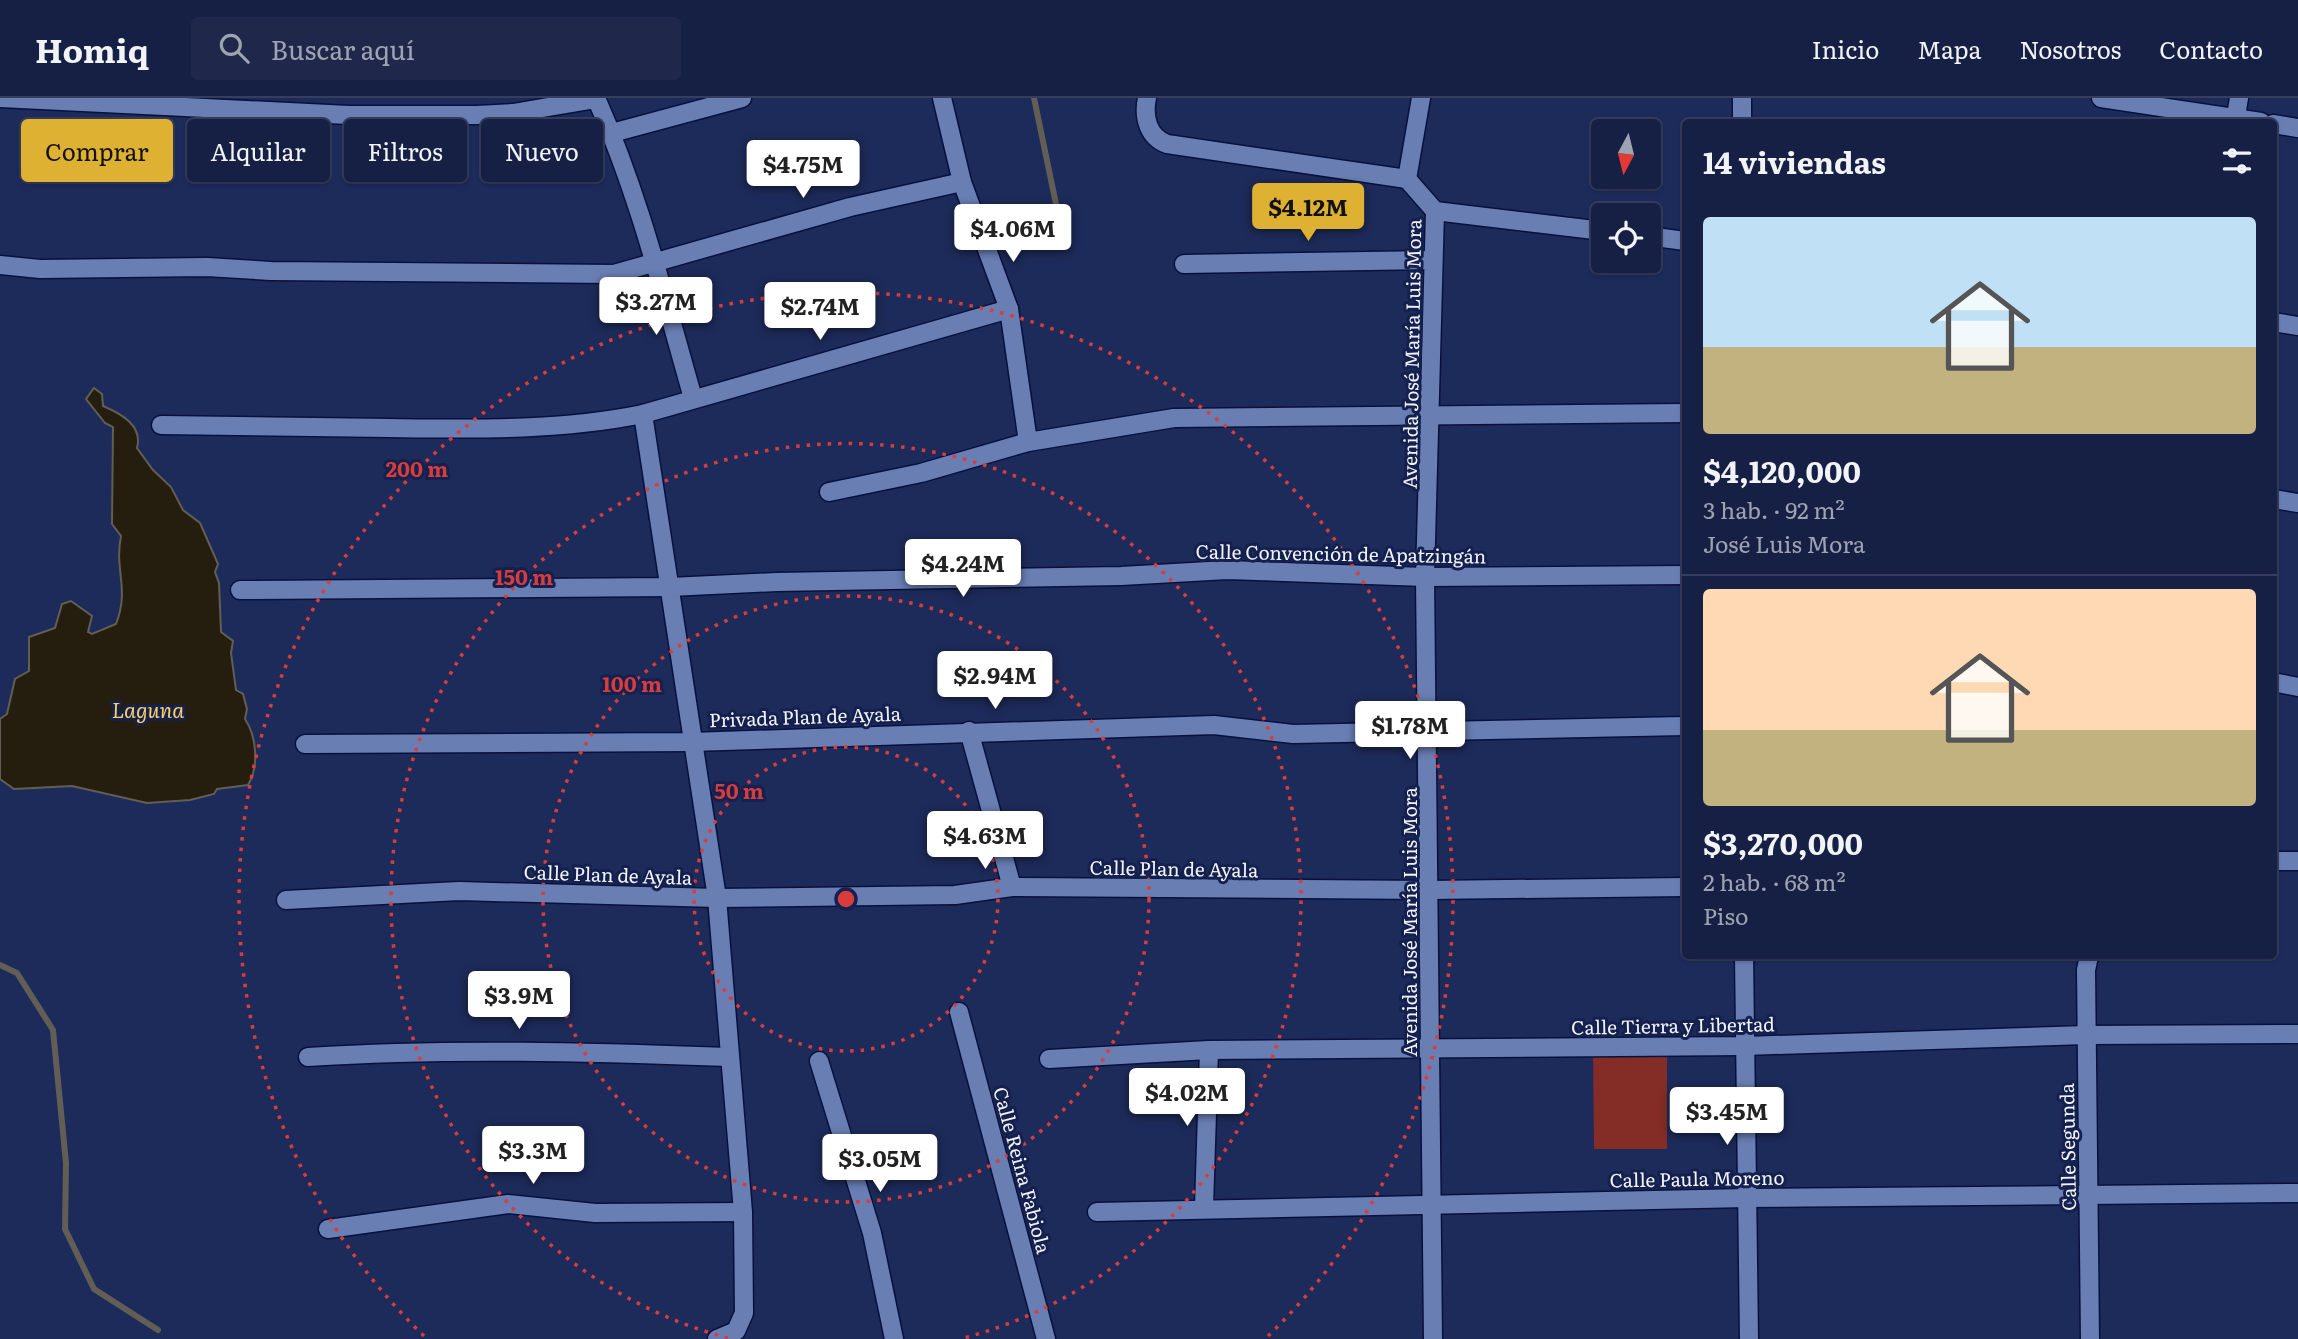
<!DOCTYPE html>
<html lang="es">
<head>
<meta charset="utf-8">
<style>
	body { margin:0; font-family:Literata,serif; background:#1f284b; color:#f1f3f6; height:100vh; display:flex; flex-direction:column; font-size:26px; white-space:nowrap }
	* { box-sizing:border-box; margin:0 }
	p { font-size:23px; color:#9ea3b2 }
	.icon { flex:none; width:38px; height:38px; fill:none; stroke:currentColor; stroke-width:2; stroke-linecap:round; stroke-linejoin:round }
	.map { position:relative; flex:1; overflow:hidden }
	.sheet { position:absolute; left:1682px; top:21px; width:595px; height:840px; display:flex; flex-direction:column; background:#162044; border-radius:7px; box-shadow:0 2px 5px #0004,0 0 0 2px #353e5d }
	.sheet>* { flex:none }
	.banner { position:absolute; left:21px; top:21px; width:665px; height:63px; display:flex; gap:14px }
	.needle { width:46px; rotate:187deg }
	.controls { position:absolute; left:1591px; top:21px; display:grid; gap:14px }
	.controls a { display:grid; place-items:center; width:70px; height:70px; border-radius:7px; background:#162044; box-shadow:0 2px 5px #0004,0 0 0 2px #353e5d; font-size:35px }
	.price { position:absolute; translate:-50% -60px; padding:0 16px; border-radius:7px; background:#fff; color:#222; font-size:23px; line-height:46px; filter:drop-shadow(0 2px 4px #0008) }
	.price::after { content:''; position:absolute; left:50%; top:42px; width:21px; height:16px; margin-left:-10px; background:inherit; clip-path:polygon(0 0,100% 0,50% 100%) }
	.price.current { background:#deb133; color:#111 }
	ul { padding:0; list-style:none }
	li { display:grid; align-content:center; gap:14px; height:371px; padding:0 21px }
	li+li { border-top:2px solid #353e5d }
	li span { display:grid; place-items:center; height:217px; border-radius:7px; color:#555 }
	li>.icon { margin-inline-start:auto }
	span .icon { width:126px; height:126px; fill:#fffc; stroke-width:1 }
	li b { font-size:30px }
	h2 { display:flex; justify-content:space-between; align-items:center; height:84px; padding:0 21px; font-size:30px }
	.pill { padding:0 24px; border-radius:7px; background:#162044; box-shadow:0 2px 5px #0004,0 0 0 2px #353e5d; font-size:24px; line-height:63px }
	.pill.current { background:#deb133; color:#111 }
	header { display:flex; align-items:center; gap:42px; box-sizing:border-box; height:98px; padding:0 35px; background:#162044; border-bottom:2px solid #353e5d }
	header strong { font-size:33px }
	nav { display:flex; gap:38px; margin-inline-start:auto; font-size:24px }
	.search { width:490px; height:63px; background:#1f284b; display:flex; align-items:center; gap:18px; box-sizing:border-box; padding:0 24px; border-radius:7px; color:#9ea3b2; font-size:26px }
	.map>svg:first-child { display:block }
	.green { fill:#842d26 }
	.water { fill:#251e0f; stroke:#625e55; stroke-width:2 }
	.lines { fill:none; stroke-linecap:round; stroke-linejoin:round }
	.stream { stroke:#625e55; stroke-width:6 }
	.street-casing { stroke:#07113d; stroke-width:21 }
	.street { stroke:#697eb3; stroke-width:18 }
	.ring { fill:none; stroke:#d93c3d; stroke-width:3.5; stroke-dasharray:3.5 7 }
	.labels { text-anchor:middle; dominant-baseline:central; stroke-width:6; stroke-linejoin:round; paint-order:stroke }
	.street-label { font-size:19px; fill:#f1f3f9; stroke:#14214e }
	.water-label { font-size:21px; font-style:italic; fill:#fcd05f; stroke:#14214e }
	.centre { fill:#d93c3d; stroke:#14214e; stroke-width:3.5 }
	.ring-label { font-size:21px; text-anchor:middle; font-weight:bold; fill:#d93c3d; stroke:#14214e; stroke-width:6; stroke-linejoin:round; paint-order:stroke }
</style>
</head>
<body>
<header>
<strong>Homiq</strong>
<div class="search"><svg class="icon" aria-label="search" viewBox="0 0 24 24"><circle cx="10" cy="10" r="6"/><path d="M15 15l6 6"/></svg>Buscar aquí</div>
<nav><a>Inicio</a><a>Mapa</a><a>Nosotros</a><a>Contacto</a></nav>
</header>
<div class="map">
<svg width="2298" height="1241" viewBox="0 0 2298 1241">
	<rect width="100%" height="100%" fill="#1d2b5a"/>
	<polygon class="green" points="1667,951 1667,1051 1594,1051 1593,952"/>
	<path class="water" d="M94,290L102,296L103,308C122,316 143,328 137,350L153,372L171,389L183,412L200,425L218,466L215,474L219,485L221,534L233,543L231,555L236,592L243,596L247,611L245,621C257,639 259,669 248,687L217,691L214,696L190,702L147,705L72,688L14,691L0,681V621L7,616L15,581L29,573V539L55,530L62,506L71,503L92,518L88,534L92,536L116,526C130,491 114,472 121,438L112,426L113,329L105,325L86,301Z"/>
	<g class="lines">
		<g class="stream">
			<polyline points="1034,0 1062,135"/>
			<polyline points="0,867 17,875 53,932 66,1065 65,1131 94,1191 158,1232"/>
		</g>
		<g class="street-casing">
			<g id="street">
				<polyline points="0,0 349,17 477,17 513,15 596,1"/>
				<path d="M596,0C639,96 664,199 693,300"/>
				<polyline points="942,0 962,84 1009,211 1028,344"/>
				<path d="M1147,0C1143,19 1148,39 1167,46L1407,81"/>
				<polyline points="2101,0 2261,24"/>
				<polyline points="1742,24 1742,0"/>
				<polyline points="2235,24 2239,0"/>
				<polyline points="2273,26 2298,30"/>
				<polyline points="612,35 742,0"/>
				<polyline points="1407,81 1435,113 1425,479 1433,1241"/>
				<polyline points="1407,81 1421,0"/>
				<polyline points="1435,113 1603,133"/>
				<polyline points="1648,138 1685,143"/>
				<polyline points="1184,166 1432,162"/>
				<polyline points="0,167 40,171 207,169 271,173 614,176 850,109 962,84"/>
				<polyline points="2273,224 2298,228"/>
				<polyline points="643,316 717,800 743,1114 744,1215 736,1233 717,1241"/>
				<path d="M161,327C237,328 313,329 389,330C475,331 559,333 643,316L1009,211"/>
				<polyline points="829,394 921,375 1028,344 1174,320 1685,315"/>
				<polyline points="2273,401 2298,405"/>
				<polyline points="240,492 670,489 776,484 1121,478 1227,472 1425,479 1685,477"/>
				<polyline points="2273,584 2298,589"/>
				<polyline points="969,633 1012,789"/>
				<polyline points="305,646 691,644 1214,627 1293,636 1685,628"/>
				<polyline points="2273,763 2298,763"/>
				<polyline points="286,802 459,793 717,800 955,797 1012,789 1430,792 1685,789"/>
				<polyline points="1744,858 1749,1241"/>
				<polyline points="2089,858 2086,872 2090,1241"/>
				<polyline points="959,914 1046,1241"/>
				<path d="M308,959C450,950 589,954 730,959"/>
				<polyline points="1049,961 1209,952 1744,948 2086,937 2298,936"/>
				<polyline points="819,963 872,1135 894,1241"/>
				<polyline points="1204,1109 1209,952"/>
				<polyline points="1097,1114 1747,1100 2298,1095"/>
				<polyline points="328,1131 508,1106 595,1115 743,1114"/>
			</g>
		</g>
		<use href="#street" class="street"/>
	</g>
	<g class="ring">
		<circle cx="846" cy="801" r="152"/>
		<circle cx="846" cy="801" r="303"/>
		<path d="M728 1240A455 455 0 1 1 964 1240"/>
		<path d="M424 1238A607 607 0 1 1 1268 1238"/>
	</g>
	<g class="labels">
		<g class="street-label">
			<text transform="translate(1411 256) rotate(-89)">Avenida José María Luis Mora</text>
			<text transform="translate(1341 455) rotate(1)">Calle Convención de Apatzingán</text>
			<text transform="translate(805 618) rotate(-2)">Privada Plan de Ayala</text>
			<text transform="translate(1174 770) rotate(1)">Calle Plan de Ayala</text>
			<text transform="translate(608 776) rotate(2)">Calle Plan de Ayala</text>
			<text transform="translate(1409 824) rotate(-90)">Avenida José María Luis Mora</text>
			<text transform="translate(1673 927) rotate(-1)">Calle Tierra y Libertad</text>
			<text transform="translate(2067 1049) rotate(-91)">Calle Segunda</text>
			<text transform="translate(1023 1072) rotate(75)">Calle Reina Fabiola</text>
			<text transform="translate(1697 1080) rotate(-1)">Calle Paula Moreno</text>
		</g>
		<g class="water-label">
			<text x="148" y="610">Laguna</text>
		</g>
	</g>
	<circle cx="846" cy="801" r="10" class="centre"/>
	<g class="ring-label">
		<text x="417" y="379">200 m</text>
		<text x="524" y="487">150 m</text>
		<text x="632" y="594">100 m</text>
		<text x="739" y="701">50 m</text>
	</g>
</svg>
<div class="controls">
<a><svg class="needle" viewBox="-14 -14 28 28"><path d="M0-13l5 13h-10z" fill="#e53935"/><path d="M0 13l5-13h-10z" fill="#9ea3b2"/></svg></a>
<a><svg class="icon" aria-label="locate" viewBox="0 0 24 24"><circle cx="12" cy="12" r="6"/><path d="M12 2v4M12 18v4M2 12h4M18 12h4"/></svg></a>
</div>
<b class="price" style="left:803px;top:102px">$4.75M</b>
<b class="price current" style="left:1308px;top:145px">$4.12M</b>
<b class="price" style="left:1013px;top:166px">$4.06M</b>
<b class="price" style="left:656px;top:239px">$3.27M</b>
<b class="price" style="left:820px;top:244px">$2.74M</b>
<b class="price" style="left:963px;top:501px">$4.24M</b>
<b class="price" style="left:995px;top:613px">$2.94M</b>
<b class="price" style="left:1410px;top:663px">$1.78M</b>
<b class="price" style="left:985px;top:773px">$4.63M</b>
<b class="price" style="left:519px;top:933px">$3.9M</b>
<b class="price" style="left:1187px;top:1030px">$4.02M</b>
<b class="price" style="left:1727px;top:1049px">$3.45M</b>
<b class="price" style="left:533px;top:1088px">$3.3M</b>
<b class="price" style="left:880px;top:1096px">$3.05M</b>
<div class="banner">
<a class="pill current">Comprar</a>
<a class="pill">Alquilar</a>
<a class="pill">Filtros</a>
<a class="pill">Nuevo</a>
</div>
<section class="sheet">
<h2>14 viviendas<svg class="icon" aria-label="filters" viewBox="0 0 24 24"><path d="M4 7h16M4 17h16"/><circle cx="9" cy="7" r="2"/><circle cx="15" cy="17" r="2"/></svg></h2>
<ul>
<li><span style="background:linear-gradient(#bfe0f5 60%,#c2b280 0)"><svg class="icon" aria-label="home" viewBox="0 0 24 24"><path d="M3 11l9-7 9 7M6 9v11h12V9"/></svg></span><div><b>$4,120,000</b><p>3 hab. · 92 m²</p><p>José Luis Mora</p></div></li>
<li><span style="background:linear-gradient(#ffd9b3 65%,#c2b280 0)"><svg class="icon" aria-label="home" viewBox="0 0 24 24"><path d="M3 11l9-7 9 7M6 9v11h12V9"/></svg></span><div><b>$3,270,000</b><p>2 hab. · 68 m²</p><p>Piso</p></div></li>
</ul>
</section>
</div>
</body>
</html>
